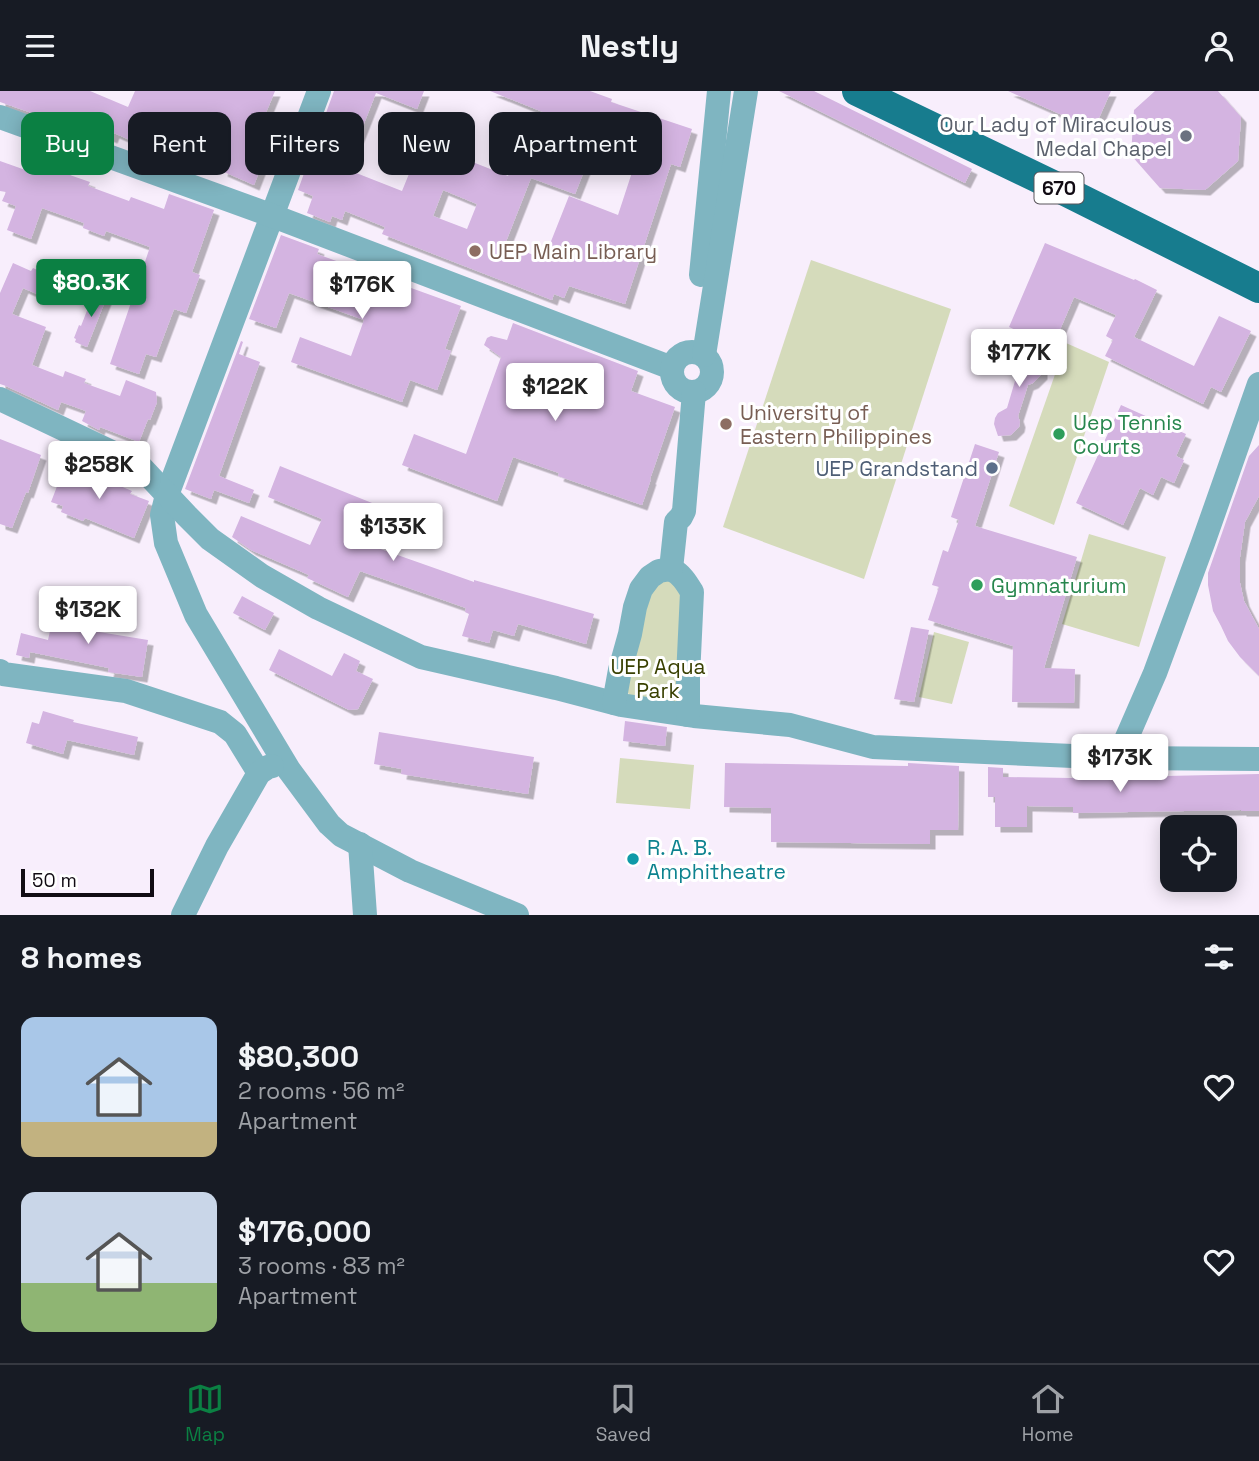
<!DOCTYPE html>
<html lang="en">
<head>
<meta charset="utf-8">
<style>
	body { margin:0; font-family:"Space Grotesk",sans-serif; background:#242831; color:#f1f3f6; height:100vh; display:flex; flex-direction:column; font-size:26px; white-space:nowrap }
	* { box-sizing:border-box; margin:0 }
	p { font-size:23px; color:#9ea1a6 }
	.icon { flex:none; width:38px; height:38px; fill:none; stroke:currentColor; stroke-width:2; stroke-linecap:round; stroke-linejoin:round }
	.map { position:relative; height:824px; overflow:hidden }
	.panel { display:flex; flex-direction:column; background:#171b24; flex:1 }
	.panel>* { flex:none }
	.guide { position:absolute; left:21px; top:21px; width:700px; height:63px; display:flex; gap:14px }
	.buttons { position:absolute; left:1160px; top:724px; display:grid; gap:14px }
	.buttons a { display:grid; place-items:center; width:77px; height:77px; border-radius:14px; background:#171b24; box-shadow:0 4px 18px #0003; font-size:35px }
	.scale { position:absolute; left:21px; bottom:18px; width:133px; box-sizing:border-box; padding-left:7px; border:4px solid #110b13; border-top:0; font-size:19px; line-height:24px; white-space:nowrap; color:#110b13; -webkit-text-stroke:5px #fff; paint-order:stroke }
	.price { position:absolute; translate:-50% -60px; padding:0 16px; border-radius:7px; background:#fff; color:#222; font-size:23px; line-height:46px; filter:drop-shadow(0 2px 4px #0008) }
	.price::after { content:''; position:absolute; left:50%; top:42px; width:21px; height:16px; margin-left:-10px; background:inherit; clip-path:polygon(0 0,100% 0,50% 100%) }
	.price.selected { background:#0b8043; color:#fff }
	ul { padding:0; list-style:none }
	li { display:flex; align-items:center; gap:21px; height:175px; padding:0 21px }
	li span { display:grid; place-items:center; flex:none; width:196px; height:140px; border-radius:14px; color:#555 }
	li>.icon { margin-inline-start:auto }
	span .icon { width:84px; height:84px; fill:#fffc; stroke-width:1 }
	li b { font-size:30px }
	h2 { display:flex; justify-content:space-between; align-items:center; height:84px; padding:0 21px; font-size:30px }
	.chip { padding:0 24px; border-radius:14px; background:#171b24; box-shadow:0 4px 18px #0003; font-size:24px; line-height:63px }
	.chip.selected { background:#0b8043; color:#fff }
	header { display:flex; justify-content:space-between; align-items:center; height:91px; padding:0 21px; background:#171b24; font-size:32px; font-weight:600 }
	.dock { display:flex; justify-content:space-around; align-items:center; height:98px; border-top:2px solid #363941; background:#171b24; font-size:19px; color:#9ea1a6 }
	.dock a { display:grid; justify-items:center; gap:4px }
	.dock .selected { color:#0b8043 }
	.map>svg:first-child { display:block }
	.green { fill:#d5dbbb }
	.building { fill:#d4b4e1; fill-rule:evenodd; filter:url(#shadow) }
	.lines { fill:none; stroke-linecap:round; stroke-linejoin:round }
	.minor { stroke:#7fb5c1; stroke-width:24 }
	.major { stroke:#177c8e; stroke-width:30 }
	.worship-dot { fill:#6b7280; stroke:#fff; stroke-width:2.5 }
	.education-dot { fill:#8d6e63; stroke:#fff; stroke-width:2.5 }
	.leisure-dot { fill:#2e9e5b; stroke:#fff; stroke-width:2.5 }
	.service-dot { fill:#5c6f8a; stroke:#fff; stroke-width:2.5 }
	.culture-dot { fill:#0f9aa8; stroke:#fff; stroke-width:2.5 }
	.labels { text-anchor:middle; dominant-baseline:central; stroke-width:6; stroke-linejoin:round; paint-order:stroke }
	.shield { fill:#fff; stroke:#58545a; stroke-width:2 }
	.shield-label { font-size:19px; font-weight:bold; fill:#110b13 }
	.worship-label { font-size:21px; fill:#5b616d; stroke:#fff; text-anchor:end }
	.education-label { font-size:21px; fill:#785e54; stroke:#fff; text-anchor:start }
	.leisure-label { font-size:21px; fill:#27864d; stroke:#fff; text-anchor:start }
	.service-label { font-size:21px; fill:#4e5e75; stroke:#fff; text-anchor:end }
	.park-label { font-size:21px; fill:#394001; stroke:#fff }
	.culture-label { font-size:21px; fill:#0d838f; stroke:#fff; text-anchor:start }
</style>
</head>
<body>
<header><svg class="icon" aria-label="menu" viewBox="0 0 24 24"><path d="M4 6h16M4 12h16M4 18h16"/></svg>Nestly<svg class="icon" aria-label="person" viewBox="0 0 24 24"><circle cx="12" cy="8" r="4"/><path d="M4 21q1-7 8-7t8 7"/></svg></header>
<div class="map">
<svg width="1259" height="824" viewBox="0 0 1259 824">
	<defs>
		<filter id="shadow"><feDropShadow dx="5.5" dy="5.5" stdDeviation="0" flood-color="#0004"/></filter>
	</defs>
	<rect width="100%" height="100%" fill="#f8eefc"/>
	<g class="green">
		<polygon points="811,169 951,218 864,488 723,436"/>
		<polygon points="1066,252 1109,271 1054,434 1009,415"/>
		<polygon points="1089,443 1166,466 1139,556 1062,533"/>
		<polygon points="662,484 682,499 685,611 634,613 627,600 636,525"/>
		<polygon points="934,541 969,551 952,613 919,606"/>
		<polygon points="620,667 694,674 690,718 616,712"/>
	</g>
	<g class="building">
		<polygon points="0,0 90,0 128,16 135,0 275,0 265,24 279,30 254,94 222,80 223,77 186,62 181,76 143,62 146,56 114,42 112,47 63,27 61,32 0,11"/>
		<path d="M334,0H424L417,18L376,2L346,78L402,100L422,51L508,85L522,50L546,59L558,27L490,0H590L612,8L611,11L692,38L680,76L671,73L625,213L569,195L564,207L554,203L552,209L382,143L385,136L345,120L342,129L332,125L330,131L307,122L313,105L298,99ZM596,50L638,63L618,124L569,105L544,168L505,153L531,87L575,103ZM443,99L477,113L467,138L433,125Z"/>
		<polygon points="779,0 814,0 972,78 965,92"/>
		<polygon points="1008,0 1111,0 1094,38"/>
		<polygon points="1155,0 1218,0 1241,26 1238,70 1205,99 1160,97 1131,64 1134,19"/>
		<polygon points="39,58 69,69 64,82 90,91 88,95 129,110 131,106 164,118 169,103 214,119 192,181 200,184 186,222 174,218 156,266 146,263 139,283 110,273 150,156 106,140 104,145 83,137 84,132 42,117 31,148 7,139 16,115 2,110 6,101 0,100 0,70 31,81"/>
		<polygon points="281,144 319,158 317,163 461,215 445,258 451,260 437,299 410,289 402,311 291,271 300,246 351,265 364,229 289,202 276,237 249,228"/>
		<polygon points="1045,152 1134,189 1135,188 1157,199 1134,246 1194,275 1219,225 1251,240 1221,301 1211,296 1203,313 1105,265 1113,249 1106,245 1116,224 1074,206 1053,255 1009,236"/>
		<polygon points="13,172 31,180 33,177 46,183 37,203 23,197 12,223 46,236 32,274 63,286 65,280 86,288 84,292 120,305 126,289 156,301 157,311 150,329 148,328 139,351 100,336 99,339 82,330 86,320 61,311 58,319 6,295 0,293 0,202"/>
		<polygon points="95,199 108,203 87,256 75,251 76,248 74,247 79,234 81,235"/>
		<polygon points="513,232 638,280 631,300 675,316 650,388 651,388 642,414 558,385 559,382 513,366 497,410 402,374 414,343 466,363 501,266 484,254 487,247 491,245 507,249"/>
		<polygon points="241,250 243,251 239,263 260,271 219,385 254,399 249,412 214,399 211,408 185,398"/>
		<polygon points="1037,252 1042,277 1042,283 1033,292 1028,294 1018,325 1020,331 1019,336 1011,344 998,345 994,333 995,327 998,322 1007,317 1015,290 1010,278 1011,272 1014,267"/>
		<polygon points="1121,314 1186,343 1176,365 1184,369 1174,392 1161,386 1153,404 1140,397 1123,434 1076,412"/>
		<polygon points="0,348 41,364 28,402 26,401 12,437 0,433"/>
		<polygon points="975,353 999,361 975,435 1077,466 1044,577 1075,578 1074,612 1012,611 1013,555 928,529 939,496 932,494 943,459 948,461 959,429 951,426"/>
		<polygon points="1259,354 1259,405 1245,431 1240,466 1240,492 1244,510 1259,538 1259,585 1240,566 1228,550 1221,535 1213,520 1208,494 1208,482 1249,365"/>
		<polygon points="66,372 132,400 130,403 149,410 134,447 85,427 83,430 61,421 63,415 51,411"/>
		<polygon points="280,375 387,418 372,455 474,491 474,489 594,523 586,553 518,533 514,545 493,539 489,552 462,545 469,523 465,521 466,517 360,480 348,506 307,487 309,484 251,459 232,446 241,425 310,454 322,428 268,406"/>
		<polygon points="242,505 274,522 265,539 233,522"/>
		<polygon points="54,522 95,530 93,540 148,549 142,586 108,581 109,577 30,561 29,567 16,564 21,542 48,549"/>
		<polygon points="911,536 929,539 914,611 894,608"/>
		<polygon points="279,558 332,585 344,562 360,570 356,580 373,588 358,618 349,619 269,579"/>
		<polygon points="43,620 74,629 73,631 138,646 134,664 67,649 63,663 26,652 32,631 39,633"/>
		<polygon points="625,630 667,636 665,655 623,650"/>
		<polygon points="379,641 534,666 528,703 401,683 402,678 374,673"/>
		<polygon points="725,672 908,675 908,672 959,675 958,739 930,739 930,753 771,751 771,717 724,716"/>
		<polygon points="988,676 1003,677 1003,686 1072,687 1259,683 1259,720 1241,720 1241,719 1073,722 1073,716 1027,715 1027,736 995,736 995,706 988,706"/>
	</g>
	<g class="lines">
		<g class="minor">
			<polyline points="319,0 167,404 162,424 166,452 196,524 289,679 329,733 341,744 410,780 517,824"/>
			<polyline points="0,26 273,125 672,277"/>
			<polyline points="701,184 719,0"/>
			<circle cx="692" cy="281" r="20"/>
			<polyline points="704,264 746,0"/>
			<polyline points="0,308 139,374 187,425 210,448 262,485 318,517 421,566 556,597 621,614 694,625 790,634 873,656 1118,667 1259,668"/>
			<path d="M671,478C681,483 686,491 692,501L688,586V624"/>
			<polyline points="0,580 3,583 126,600 220,631 235,643 259,682"/>
			<polyline points="614,612 620,579 630,543 635,516 641,498 650,486 659,480 671,478 676,431 681,426 684,420 694,301"/>
			<polyline points="1118,667 1155,582 1203,452 1259,293"/>
			<polyline points="360,753 365,824"/>
			<polyline points="183,824 217,755 259,682 268,676 272,675"/>
		</g>
		<polyline class="major" points="857,0 1061,98 1259,197"/>
	</g>
	<circle class="worship-dot" cx="1186" cy="45" r="7"/>
	<g class="education-dot">
		<circle cx="475" cy="160" r="7"/>
		<circle cx="726" cy="333" r="7"/>
	</g>
	<g class="leisure-dot">
		<circle cx="1059" cy="343" r="7"/>
		<circle cx="977" cy="494" r="7"/>
	</g>
	<circle class="service-dot" cx="992" cy="377" r="7"/>
	<circle class="culture-dot" cx="633" cy="768" r="7"/>
	<g class="labels">
		<rect class="shield" x="1034.5" y="81.5" width="49" height="31" rx="5"/>
		<g class="shield-label">
			<text x="1059" y="97">670</text>
		</g>
		<g class="worship-label">
			<text x="1172" y="33">Our Lady of Miraculous<tspan x="1172" dy="24">Medal Chapel</tspan></text>
		</g>
		<g class="education-label">
			<text x="489" y="160">UEP Main Library</text>
			<text x="740" y="321">University of<tspan x="740" dy="24">Eastern Philippines</tspan></text>
		</g>
		<g class="leisure-label">
			<text x="1073" y="331">Uep Tennis<tspan x="1073" dy="24">Courts</tspan></text>
			<text x="991" y="494">Gymnaturium</text>
		</g>
		<g class="service-label">
			<text x="978" y="377">UEP Grandstand</text>
		</g>
		<g class="park-label">
			<text x="658" y="575">UEP Aqua<tspan x="658" dy="24">Park</tspan></text>
		</g>
		<g class="culture-label">
			<text x="647" y="756">R. A. B.<tspan x="647" dy="24">Amphitheatre</tspan></text>
		</g>
	</g>
</svg>
<div class="buttons">
<a><svg class="icon" aria-label="locate" viewBox="0 0 24 24"><circle cx="12" cy="12" r="6"/><path d="M12 2v4M12 18v4M2 12h4M18 12h4"/></svg></a>
</div>
<div class="scale">50 m</div>
<b class="price selected" style="left:91px;top:228px">$80.3K</b>
<b class="price" style="left:362px;top:230px">$176K</b>
<b class="price" style="left:1019px;top:298px">$177K</b>
<b class="price" style="left:555px;top:332px">$122K</b>
<b class="price" style="left:99px;top:410px">$258K</b>
<b class="price" style="left:393px;top:472px">$133K</b>
<b class="price" style="left:88px;top:555px">$132K</b>
<b class="price" style="left:1120px;top:703px">$173K</b>
<div class="guide">
<a class="chip selected">Buy</a>
<a class="chip">Rent</a>
<a class="chip">Filters</a>
<a class="chip">New</a>
<a class="chip">Apartment</a>
</div>
</div>
<section class="panel">
<h2>8 homes<svg class="icon" aria-label="filters" viewBox="0 0 24 24"><path d="M4 7h16M4 17h16"/><circle cx="9" cy="7" r="2"/><circle cx="15" cy="17" r="2"/></svg></h2>
<ul>
<li><span style="background:linear-gradient(#a9c7e8 75%,#c2b280 0)"><svg class="icon" aria-label="home" viewBox="0 0 24 24"><path d="M3 11l9-7 9 7M6 9v11h12V9"/></svg></span><div><b>$80,300</b><p>2 rooms · 56 m²</p><p>Apartment</p></div><svg class="icon" aria-label="heart" viewBox="0 0 24 24"><path d="M12 20l-8-8c-3-5 5-10 8-4 3-6 11-1 8 4z"/></svg></li>
<li><span style="background:linear-gradient(#c9d6e8 65%,#8fb573 0)"><svg class="icon" aria-label="home" viewBox="0 0 24 24"><path d="M3 11l9-7 9 7M6 9v11h12V9"/></svg></span><div><b>$176,000</b><p>3 rooms · 83 m²</p><p>Apartment</p></div><svg class="icon" aria-label="heart" viewBox="0 0 24 24"><path d="M12 20l-8-8c-3-5 5-10 8-4 3-6 11-1 8 4z"/></svg></li>
</ul>
</section>
<nav class="dock">
<a class="selected"><svg class="icon" aria-label="map" viewBox="0 0 24 24"><path d="M3 6l6-2 6 2 6-2v14l-6 2-6-2-6 2zM9 4v14M15 6v14"/></svg>Map</a>
<a><svg class="icon" aria-label="saved" viewBox="0 0 24 24"><path d="M7 4h10v16l-5-4-5 4z"/></svg>Saved</a>
<a><svg class="icon" aria-label="home" viewBox="0 0 24 24"><path d="M3 11l9-7 9 7M6 9v11h12V9"/></svg>Home</a>
</nav>
</body>
</html>
